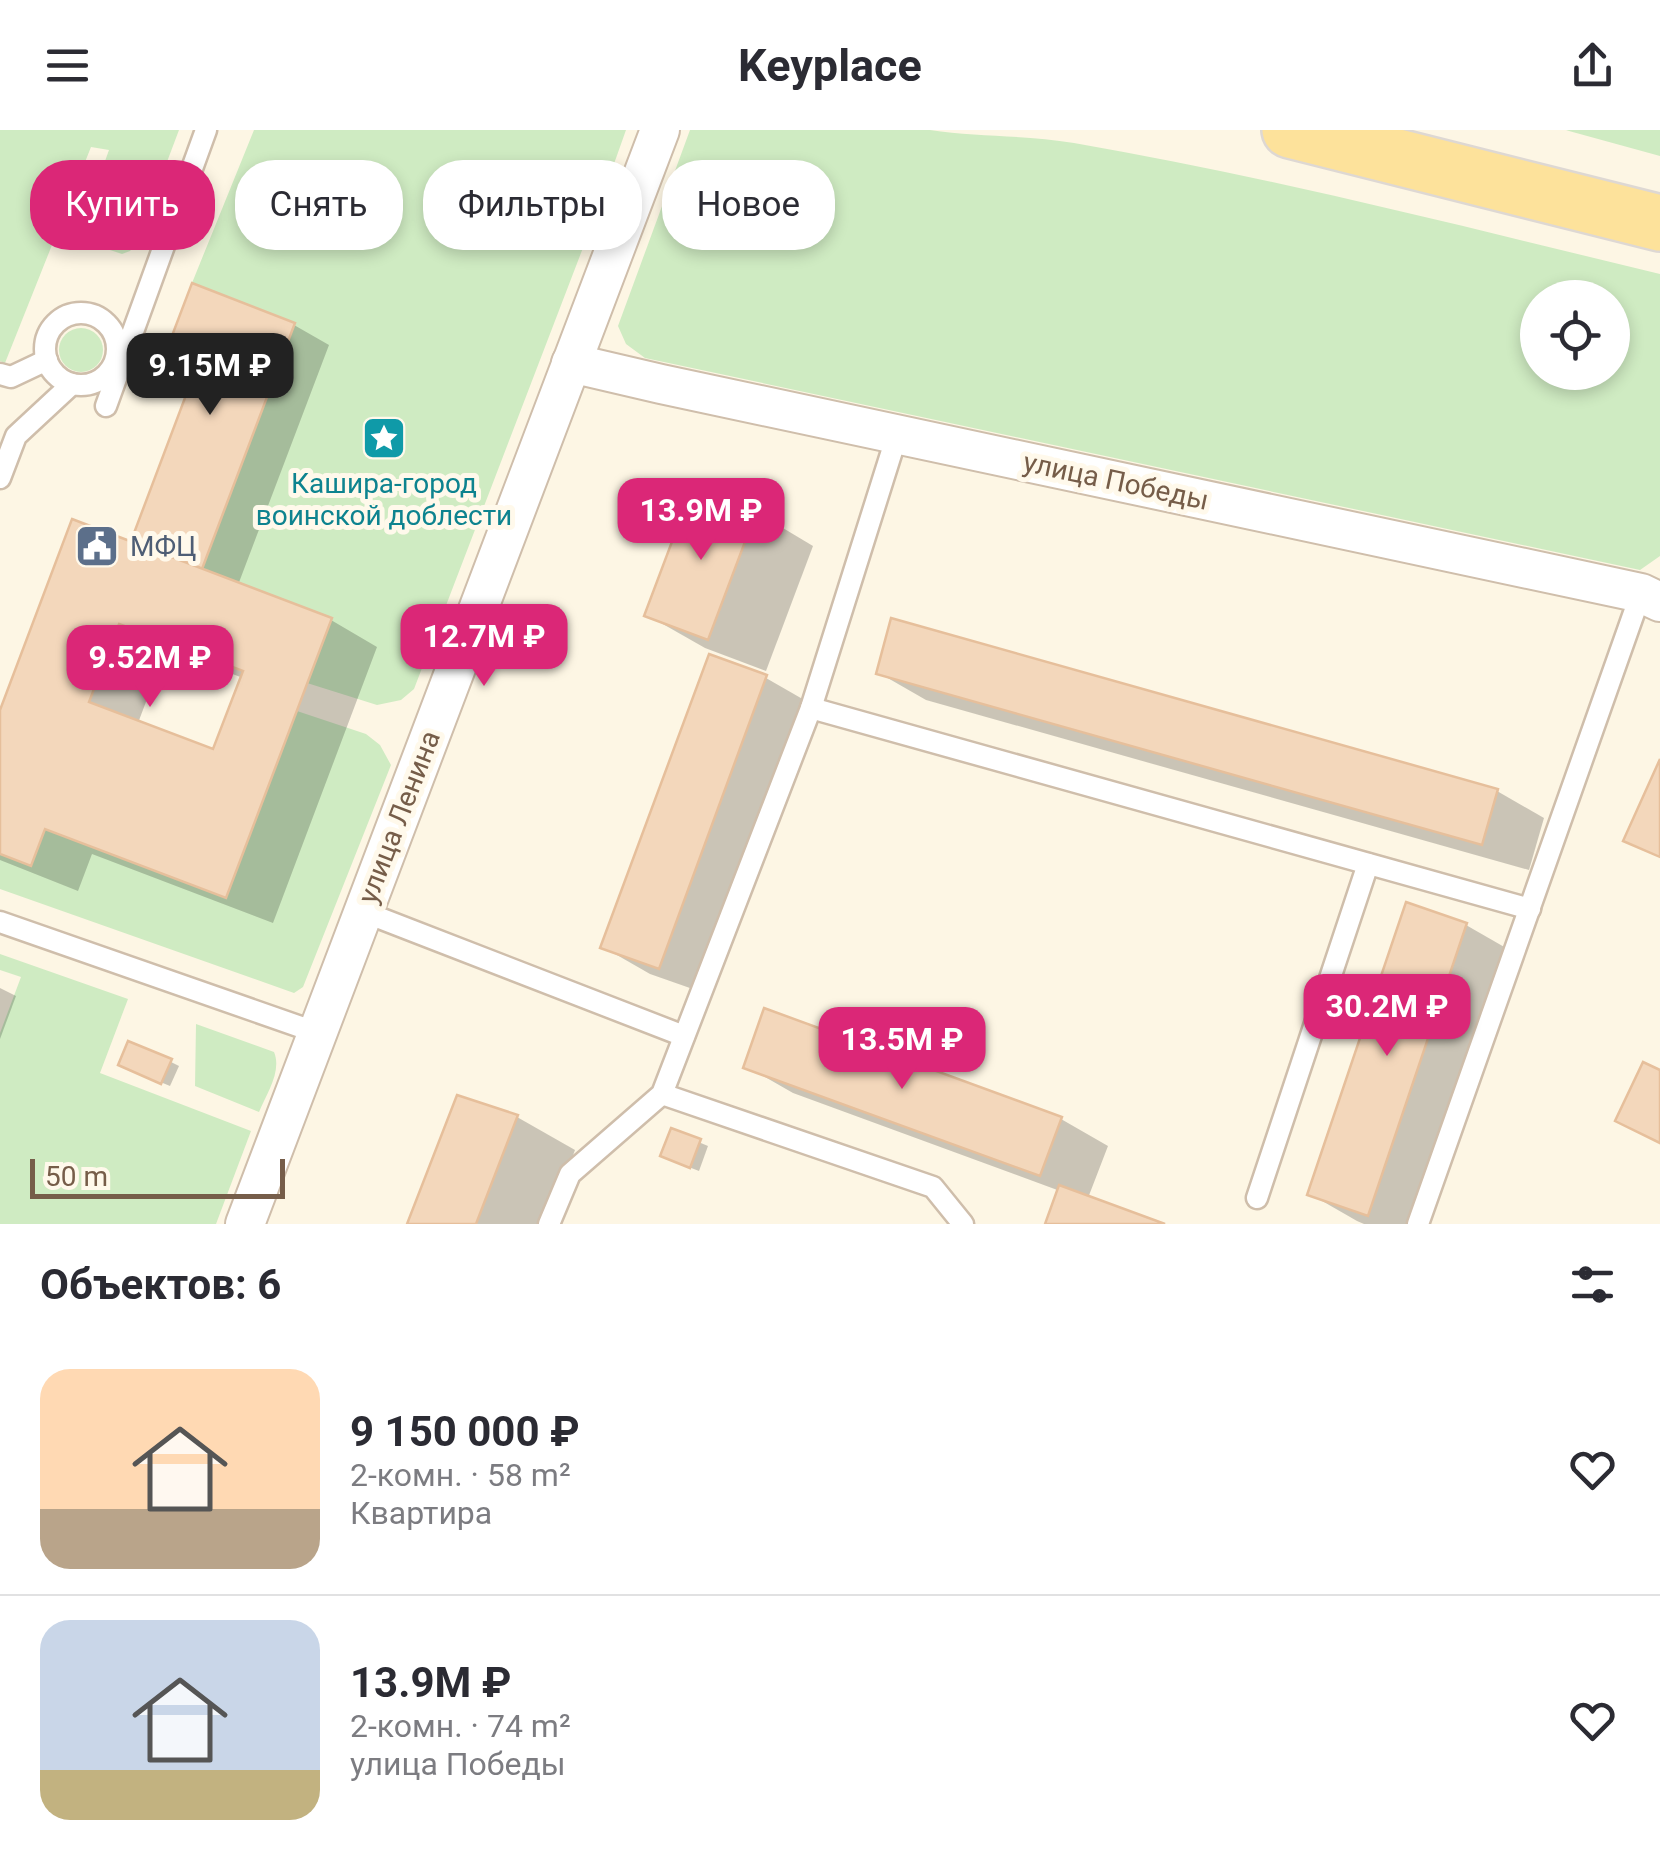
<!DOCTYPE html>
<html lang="ru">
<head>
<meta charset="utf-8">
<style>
	body { margin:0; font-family:Roboto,sans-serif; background:#f2f2f3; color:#2b2b33; height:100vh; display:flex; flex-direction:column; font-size:38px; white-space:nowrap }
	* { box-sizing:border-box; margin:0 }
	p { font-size:32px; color:#7c7c81 }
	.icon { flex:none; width:55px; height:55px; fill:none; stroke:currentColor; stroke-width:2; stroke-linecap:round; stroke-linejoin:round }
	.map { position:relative; height:1094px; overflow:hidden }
	.panel { display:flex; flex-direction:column; background:#fff; flex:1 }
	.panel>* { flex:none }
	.banner { position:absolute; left:30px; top:30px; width:1000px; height:90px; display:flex; gap:20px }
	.controls { position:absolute; left:1520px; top:150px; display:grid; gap:20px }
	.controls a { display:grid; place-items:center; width:110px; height:110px; border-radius:50%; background:#fff; box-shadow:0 5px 15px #0003; font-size:50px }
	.scale { position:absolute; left:30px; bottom:25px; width:255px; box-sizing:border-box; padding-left:10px; border:5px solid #765d49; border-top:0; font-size:28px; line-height:35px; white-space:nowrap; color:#765d49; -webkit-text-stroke:8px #fff9eb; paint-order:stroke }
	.price { position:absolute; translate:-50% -85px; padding:0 22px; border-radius:20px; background:#db2777; color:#fff; font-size:32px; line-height:65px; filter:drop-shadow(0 2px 5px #0008) }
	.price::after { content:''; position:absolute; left:50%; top:60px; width:30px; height:22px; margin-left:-15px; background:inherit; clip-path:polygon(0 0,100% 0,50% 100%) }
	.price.on { background:#222; color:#fff }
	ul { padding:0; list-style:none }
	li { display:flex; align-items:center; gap:30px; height:250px; padding:0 40px }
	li+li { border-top:2px solid #e1e1e2 }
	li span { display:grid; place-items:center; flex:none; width:280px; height:200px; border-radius:30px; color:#555 }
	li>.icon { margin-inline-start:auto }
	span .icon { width:120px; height:120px; fill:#fffc; stroke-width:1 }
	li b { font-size:42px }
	h2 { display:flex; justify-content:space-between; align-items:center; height:120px; padding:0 40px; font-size:42px }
	.tag { padding:0 35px; border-radius:40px; background:#fff; box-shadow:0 5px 15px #0003; font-size:35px; line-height:90px }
	.tag.on { background:#db2777; color:#fff }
	header { display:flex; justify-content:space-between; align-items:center; height:130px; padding:0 40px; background:#fff; font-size:45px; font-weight:700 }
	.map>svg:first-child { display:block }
	.green { fill:#cfebc2; fill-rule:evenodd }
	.shadow { fill:#0003; fill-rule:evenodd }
	.building { fill:#f3d7bb; stroke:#e6bf9b; stroke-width:2.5; fill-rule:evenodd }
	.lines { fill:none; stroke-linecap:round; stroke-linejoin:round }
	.service-casing { stroke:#cfbeab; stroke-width:25 }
	.minor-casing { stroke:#cfbeab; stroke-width:42 }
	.primary-casing { stroke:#ded8d3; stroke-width:60 }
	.service { stroke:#fff; stroke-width:20 }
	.minor { stroke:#fff; stroke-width:38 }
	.primary { stroke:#fde29b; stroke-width:55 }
	.labels { text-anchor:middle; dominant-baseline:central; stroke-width:10; stroke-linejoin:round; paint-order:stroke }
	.street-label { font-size:28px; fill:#765d49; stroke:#fff9eb }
	.culture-label { font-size:28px; fill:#0d838f; stroke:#fff9eb }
	.service-label { font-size:28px; fill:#4e5e75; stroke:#fff9eb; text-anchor:start }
</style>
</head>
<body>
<header><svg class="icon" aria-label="menu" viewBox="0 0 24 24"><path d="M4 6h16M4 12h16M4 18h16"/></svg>Keyplace<svg class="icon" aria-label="share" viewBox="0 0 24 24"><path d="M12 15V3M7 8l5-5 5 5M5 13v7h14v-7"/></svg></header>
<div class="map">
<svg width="1660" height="1094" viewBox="0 0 1660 1094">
	<rect width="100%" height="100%" fill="#fdf6e4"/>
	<g class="green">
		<polygon points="0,0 179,0 136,114 130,121 122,124 77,109 109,20 91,17 5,233 0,231"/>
		<polygon points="254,0 626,0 599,76 414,559 401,570 377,575 307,553 202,439 295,193 192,153"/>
		<path d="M690,0H930C977,7 1026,5 1074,13C1271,47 1465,97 1660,144V426L1640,440L645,228L626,214L618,196ZM1538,168H1612V242H1538Z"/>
		<polygon points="1566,0 1660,0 1660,26 1569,1"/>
		<circle cx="81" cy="220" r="22"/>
		<polygon points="297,581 366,604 380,615 391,635 303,857 294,863 0,759 0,724 31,736 45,699 226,768"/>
		<polygon points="0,824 128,869 100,943 251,1001 216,1094 0,1094 0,903 21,847 0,840"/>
		<path d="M196,894L274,922C282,941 267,963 259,982L195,956Z"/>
	</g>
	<g class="shadow">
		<path d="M294,195L329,215L238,455L331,490L377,517L273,793L92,724L78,761L0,730V587L132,414L192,256L162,239ZM166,519L243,548L215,622L138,593Z"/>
		<polygon points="756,382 813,416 766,541 705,518 647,485"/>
		<polygon points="710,527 766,548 813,575 707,864 650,844 603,817"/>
		<polygon points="879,543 1497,661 1544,688 1529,740 926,570"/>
		<polygon points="1466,795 1513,822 1421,1094 1364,1094 1357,1091 1310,1064"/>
		<polygon points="0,858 16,866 0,909"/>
		<polygon points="171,932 179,936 170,956 129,939"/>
		<polygon points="746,936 1061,989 1108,1016 1088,1068 1158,1094 1048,1094 1060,1061 793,963"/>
		<polygon points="517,987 575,1020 547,1094 409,1094"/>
		<polygon points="672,1001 708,1016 699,1041 671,1030"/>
	</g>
	<g class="building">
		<polygon points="192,153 295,193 202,439 131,411 191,252 159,240"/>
		<polygon points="693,356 757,380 708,510 644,486"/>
		<path d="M72,389L332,488L226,768L45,699L31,736L0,724V580ZM119,494L243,541L213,619L89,572Z"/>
		<polygon points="891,488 1498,659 1482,715 876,544"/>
		<polygon points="709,524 767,545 659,839 600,818"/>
		<polygon points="1660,629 1660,727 1623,711"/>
		<polygon points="1406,772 1467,793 1368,1086 1307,1065"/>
		<polygon points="764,878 1062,987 1040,1046 743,938"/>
		<polygon points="128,911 172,929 161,954 118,935"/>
		<polygon points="1643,932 1660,940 1660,1013 1615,991"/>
		<polygon points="457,965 518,985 476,1094 407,1094"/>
		<polygon points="671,998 701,1009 690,1038 660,1026"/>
		<polygon points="1059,1055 1165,1094 1045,1094"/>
	</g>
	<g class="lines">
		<g class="service-casing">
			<g id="service">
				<circle cx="81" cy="219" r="36"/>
				<polyline points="0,244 11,247 47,230"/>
				<polyline points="106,276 206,0"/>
				<polyline points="0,348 16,306 72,254"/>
				<polyline points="811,578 1530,779"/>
				<polyline points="364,782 684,906"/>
				<polyline points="0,792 318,903"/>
				<polyline points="662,964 933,1057 963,1094"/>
				<polyline points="1257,1068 1368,734"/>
				<polyline points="549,1094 570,1044 662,964 811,578 897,305"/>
				<polyline points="1418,1094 1641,463"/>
			</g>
		</g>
		<g class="minor-casing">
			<g id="minor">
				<polyline points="571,233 661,254 1641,463 1660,472"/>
				<polyline points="245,1094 660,0"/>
			</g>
		</g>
		<g class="primary-casing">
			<polyline id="primary" points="1290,0 1660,93"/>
		</g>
		<use href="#service" class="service"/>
		<use href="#minor" class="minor"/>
		<use href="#primary" class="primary"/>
	</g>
	<defs>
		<g id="sight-square" transform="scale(2.25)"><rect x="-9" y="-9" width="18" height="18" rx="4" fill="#0f9aa8" stroke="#fff9eb"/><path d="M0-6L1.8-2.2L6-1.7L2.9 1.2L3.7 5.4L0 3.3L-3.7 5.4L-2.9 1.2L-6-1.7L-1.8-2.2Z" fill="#fff"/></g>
		<g id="civic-square" transform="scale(2.25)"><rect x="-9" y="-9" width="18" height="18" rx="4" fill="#5c6f8a" stroke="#fff9eb"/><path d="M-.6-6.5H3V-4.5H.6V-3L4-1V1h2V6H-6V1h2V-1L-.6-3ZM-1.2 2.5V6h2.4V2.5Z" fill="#fff"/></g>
	</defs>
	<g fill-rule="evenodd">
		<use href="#sight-square" x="384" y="308"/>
		<use href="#civic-square" x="97" y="416"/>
	</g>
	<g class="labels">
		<g class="street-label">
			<text transform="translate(1116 351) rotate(12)">улица Победы</text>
			<text transform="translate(399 687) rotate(-69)">улица Ленина</text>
		</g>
		<g class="culture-label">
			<text x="384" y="353">Кашира-город<tspan x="384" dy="32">воинской доблести</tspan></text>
		</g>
		<g class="service-label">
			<text x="130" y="416">МФЦ</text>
		</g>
	</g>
</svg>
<div class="controls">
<a><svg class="icon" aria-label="locate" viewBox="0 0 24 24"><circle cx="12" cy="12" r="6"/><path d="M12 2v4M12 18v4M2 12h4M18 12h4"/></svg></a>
</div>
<div class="scale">50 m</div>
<b class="price on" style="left:210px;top:288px">9.15M ₽</b>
<b class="price" style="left:701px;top:433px">13.9M ₽</b>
<b class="price" style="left:484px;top:559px">12.7M ₽</b>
<b class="price" style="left:150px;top:580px">9.52M ₽</b>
<b class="price" style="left:1387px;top:929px">30.2M ₽</b>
<b class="price" style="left:902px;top:962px">13.5M ₽</b>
<div class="banner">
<a class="tag on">Купить</a>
<a class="tag">Снять</a>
<a class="tag">Фильтры</a>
<a class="tag">Новое</a>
</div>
</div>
<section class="panel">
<h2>Объектов: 6<svg class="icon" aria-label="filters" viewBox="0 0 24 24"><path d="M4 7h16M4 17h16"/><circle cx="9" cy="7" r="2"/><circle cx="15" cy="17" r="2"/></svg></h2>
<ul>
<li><span style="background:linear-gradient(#ffd9b3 70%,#b9a48a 0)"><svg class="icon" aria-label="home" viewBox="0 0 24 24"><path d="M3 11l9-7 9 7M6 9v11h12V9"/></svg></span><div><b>9 150 000 ₽</b><p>2-комн. · 58 m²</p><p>Квартира</p></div><svg class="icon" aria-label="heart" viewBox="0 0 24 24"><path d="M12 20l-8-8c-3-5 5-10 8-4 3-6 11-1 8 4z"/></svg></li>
<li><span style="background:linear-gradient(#c9d6e8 75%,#c2b280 0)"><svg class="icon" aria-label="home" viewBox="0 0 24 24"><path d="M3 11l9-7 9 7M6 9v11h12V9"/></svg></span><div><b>13.9M ₽</b><p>2-комн. · 74 m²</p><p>улица Победы</p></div><svg class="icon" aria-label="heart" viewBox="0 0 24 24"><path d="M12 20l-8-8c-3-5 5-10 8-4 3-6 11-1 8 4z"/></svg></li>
</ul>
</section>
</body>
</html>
